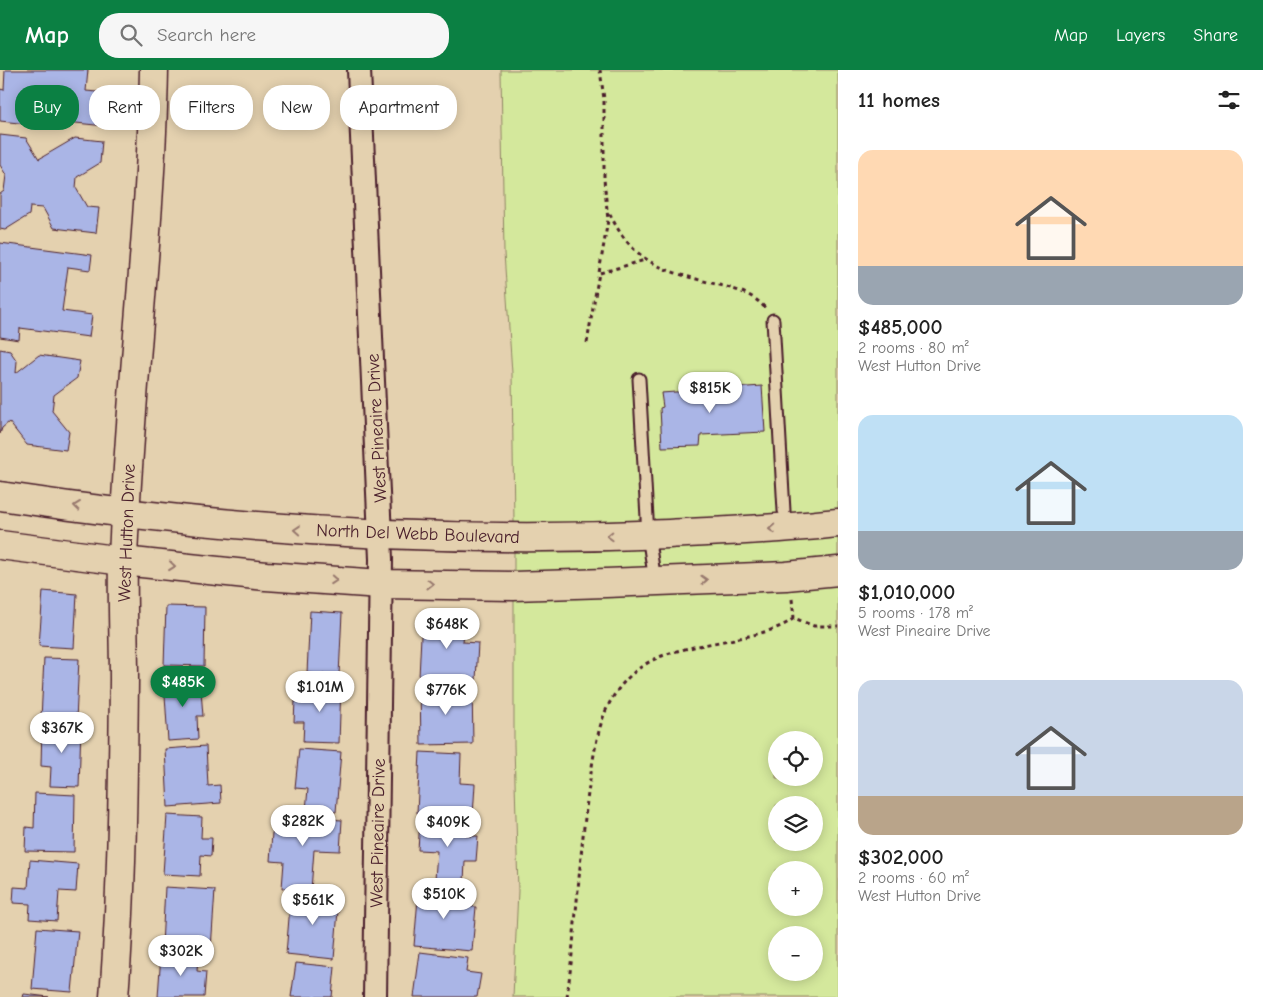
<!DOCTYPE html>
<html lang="en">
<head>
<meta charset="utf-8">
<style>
	body { margin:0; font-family:"Comic Neue",sans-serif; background:#f6f6f6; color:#222; height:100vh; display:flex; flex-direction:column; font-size:19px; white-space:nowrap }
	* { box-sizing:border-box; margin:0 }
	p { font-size:16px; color:#767676 }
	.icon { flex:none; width:28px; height:28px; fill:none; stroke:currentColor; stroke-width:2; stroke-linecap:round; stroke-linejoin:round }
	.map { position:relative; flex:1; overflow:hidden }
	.drawer { display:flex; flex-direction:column; background:#fff; width:425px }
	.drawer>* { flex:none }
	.top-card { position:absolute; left:15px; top:15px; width:475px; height:45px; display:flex; gap:10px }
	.controls { position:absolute; left:768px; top:661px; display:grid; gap:10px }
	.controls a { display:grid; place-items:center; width:55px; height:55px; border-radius:50%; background:#fff; box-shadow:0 2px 12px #0003; font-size:25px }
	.price { position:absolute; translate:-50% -42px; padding:0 11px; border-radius:18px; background:#fff; color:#222; font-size:16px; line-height:32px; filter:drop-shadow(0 1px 2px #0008) }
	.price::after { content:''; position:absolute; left:50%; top:30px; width:15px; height:11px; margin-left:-8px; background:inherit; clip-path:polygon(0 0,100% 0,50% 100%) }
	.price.selected { background:#0b8043; color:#fff }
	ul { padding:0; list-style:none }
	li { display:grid; align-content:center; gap:10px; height:265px; padding:0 20px }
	li span { display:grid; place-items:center; height:155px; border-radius:15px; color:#555 }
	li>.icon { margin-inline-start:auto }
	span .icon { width:90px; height:90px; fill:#fffc; stroke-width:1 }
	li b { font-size:21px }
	h2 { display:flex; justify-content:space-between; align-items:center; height:60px; padding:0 20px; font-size:21px }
	.pill { padding:0 18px; border-radius:20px; background:#fff; box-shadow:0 2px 12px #0003; font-size:18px; line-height:45px }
	.pill.selected { background:#0b8043; color:#fff }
	header { display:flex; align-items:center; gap:30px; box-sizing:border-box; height:70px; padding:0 25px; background:#0b8043; color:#fff }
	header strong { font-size:24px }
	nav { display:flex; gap:28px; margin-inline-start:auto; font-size:18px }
	.search { width:350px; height:45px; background:#f6f6f6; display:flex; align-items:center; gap:12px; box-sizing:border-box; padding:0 18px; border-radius:20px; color:#767676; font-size:19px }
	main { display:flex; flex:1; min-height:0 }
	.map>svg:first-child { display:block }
	.green { fill:#d4e89c; stroke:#8f8464; fill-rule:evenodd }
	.building { fill:#aab5e6; stroke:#4a1f2b }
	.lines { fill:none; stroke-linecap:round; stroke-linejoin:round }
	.service-casing { stroke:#4a1f2b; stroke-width:15 }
	.minor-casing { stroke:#4a1f2b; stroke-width:26 }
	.tertiary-casing { stroke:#4a1f2b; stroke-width:31 }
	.path { stroke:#4a1f2b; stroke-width:3; stroke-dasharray:4 4; stroke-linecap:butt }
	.service { stroke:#e4d1af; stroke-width:11 }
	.minor { stroke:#e4d1af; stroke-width:22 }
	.tertiary { stroke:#e4d1af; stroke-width:28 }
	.oneway { stroke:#97786d }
	.labels { text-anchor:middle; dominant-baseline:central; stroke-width:5; stroke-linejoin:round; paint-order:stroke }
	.street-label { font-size:18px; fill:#4a1f2b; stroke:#e4d1af }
</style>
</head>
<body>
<header>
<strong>Map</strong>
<div class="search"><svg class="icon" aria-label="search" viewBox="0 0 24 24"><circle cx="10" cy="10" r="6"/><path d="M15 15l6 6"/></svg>Search here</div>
<nav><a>Map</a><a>Layers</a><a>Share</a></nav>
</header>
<main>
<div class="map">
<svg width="838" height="927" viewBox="0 0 838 927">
	<rect width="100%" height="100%" fill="#e4d1af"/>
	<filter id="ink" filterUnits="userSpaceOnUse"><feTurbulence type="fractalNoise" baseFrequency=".02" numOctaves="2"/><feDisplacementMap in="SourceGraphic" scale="10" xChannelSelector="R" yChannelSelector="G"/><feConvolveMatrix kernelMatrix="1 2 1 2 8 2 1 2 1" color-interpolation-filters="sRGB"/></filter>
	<g filter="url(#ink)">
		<path class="green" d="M501,0H838V927H513L518,821L514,675V452L512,303L504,183ZM776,670H814V708H776ZM776,735H814V772H776ZM776,800H814V838H776ZM776,865H814V902H776Z"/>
		<g class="building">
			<polygon points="5,0 88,0 86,21 108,23 105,56 37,49 37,55 0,51 0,19 4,20"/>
			<polygon points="0,65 26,68 39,89 75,68 102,71 100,93 77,107 76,118 87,137 99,138 96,163 54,158 43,138 30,137 29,145 5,160 0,159 0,124 4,121 6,105 0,95"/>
			<polygon points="0,173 92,185 90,200 68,197 62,241 92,245 89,267 20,258 19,270 0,267"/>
			<polygon points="0,279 10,281 17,291 16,303 39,285 80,291 77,308 54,325 52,341 69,362 66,380 27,375 9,352 2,358 0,364"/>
			<polygon points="762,316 765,362 701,365 700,376 662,377 660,338 663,337 661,323"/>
			<polygon points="43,521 77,524 74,578 39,576"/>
			<polygon points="166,536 205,537 204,596 164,595"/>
			<polygon points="310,541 342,543 339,605 307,603"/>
			<polygon points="422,546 465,548 463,572 478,573 476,610 419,607"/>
			<polygon points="44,588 79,589 76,650 41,649"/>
			<polygon points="200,608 203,646 197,646 198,669 168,671 164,610"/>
			<polygon points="305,614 341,614 339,673 303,672 304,652 294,652 295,631 305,631"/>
			<polygon points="472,616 473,674 421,675 420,617"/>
			<polygon points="42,655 81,656 79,717 50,716 51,697 41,696"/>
			<polygon points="206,676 208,716 220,715 221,733 168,737 165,679"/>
			<polygon points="299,679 341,682 336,742 306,740 308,719 295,718"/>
			<polygon points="420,682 461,684 460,713 475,714 473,746 417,743"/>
			<polygon points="35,723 75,725 74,782 25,781 26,757 34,758"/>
			<polygon points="167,745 202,747 201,768 212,768 211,786 201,785 200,806 163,804"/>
			<polygon points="283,746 342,750 340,781 314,780 311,820 282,818 284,792 270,791 272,763 282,764"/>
			<polygon points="420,750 466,752 466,766 478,766 476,791 465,791 464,812 435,810 437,781 418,780"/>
			<polygon points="30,790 78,794 76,822 59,821 57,851 29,849 30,834 13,833 14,817 28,818"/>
			<polygon points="419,816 461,820 460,836 476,837 472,881 414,876"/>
			<polygon points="165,817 215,820 211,879 162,876"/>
			<polygon points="291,824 339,828 334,889 286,884"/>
			<polygon points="37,858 78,861 72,922 32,919"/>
			<polygon points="420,882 468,888 466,902 481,904 477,927 414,927"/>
			<polygon points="161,884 198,887 197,901 206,902 204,927 158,927"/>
			<polygon points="296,893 335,897 332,927 291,927"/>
			<polygon points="24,924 49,927 23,927"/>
		</g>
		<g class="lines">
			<g class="service-casing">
				<g id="service">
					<polyline points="773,250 784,441"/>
					<polyline points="639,309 648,465 655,511"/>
				</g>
			</g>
			<g class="minor-casing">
				<polyline id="minor" points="359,0 381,489 375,927"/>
			</g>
			<g class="tertiary-casing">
				<g id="tertiary">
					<path d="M0,426C222,460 445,474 669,464C726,461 782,459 838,453"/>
					<polyline points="0,475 123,491 266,506 381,514 513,516 606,513 786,506 838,501"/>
					<path d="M114,927C122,822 123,716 124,610C124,570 122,529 123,489C129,326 151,163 154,0"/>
				</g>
			</g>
			<g class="path">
				<path d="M610,144C635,198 671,202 723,216C741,221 754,225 766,239"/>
				<polyline points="600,203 645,190"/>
				<polyline points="587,273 608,150 604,109 604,29 600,0"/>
				<polyline points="792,529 794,548"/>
				<path d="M567,927C576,859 579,791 588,723C592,698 595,669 604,645C613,622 630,601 653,590C689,571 767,571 794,548L814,556H838"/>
			</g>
			<use href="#service" class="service"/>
			<use href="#minor" class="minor"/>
			<use href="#tertiary" class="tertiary"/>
		</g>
		<defs><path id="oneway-chevron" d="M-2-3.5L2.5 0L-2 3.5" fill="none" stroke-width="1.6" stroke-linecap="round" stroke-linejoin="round" transform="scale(1.25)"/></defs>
		<g class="oneway">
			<use href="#oneway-chevron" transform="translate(77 436) rotate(-173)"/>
			<use href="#oneway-chevron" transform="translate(772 459) rotate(177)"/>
			<use href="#oneway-chevron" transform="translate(297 460) rotate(-176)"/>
			<use href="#oneway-chevron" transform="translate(610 466) rotate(178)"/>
			<use href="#oneway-chevron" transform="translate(172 496) rotate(6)"/>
			<use href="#oneway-chevron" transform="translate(334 510) rotate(4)"/>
			<use href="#oneway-chevron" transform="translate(704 510) rotate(-2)"/>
			<use href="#oneway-chevron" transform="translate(430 514) rotate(1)"/>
		</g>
	</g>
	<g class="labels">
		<g class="street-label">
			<text transform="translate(377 358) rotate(-93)">West Pineaire Drive</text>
			<text transform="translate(127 463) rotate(-88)">West Hutton Drive</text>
			<text transform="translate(418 464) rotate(2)">North Del Webb Boulevard</text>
			<text transform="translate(378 763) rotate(-89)">West Pineaire Drive</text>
		</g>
	</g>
</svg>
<div class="controls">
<a><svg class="icon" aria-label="locate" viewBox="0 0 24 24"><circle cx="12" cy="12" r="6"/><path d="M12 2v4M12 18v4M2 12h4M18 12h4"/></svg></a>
<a><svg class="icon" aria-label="layers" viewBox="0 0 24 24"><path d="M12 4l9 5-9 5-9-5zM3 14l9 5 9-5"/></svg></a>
<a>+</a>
<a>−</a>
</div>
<b class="price" style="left:710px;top:344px">$815K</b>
<b class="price" style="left:447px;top:580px">$648K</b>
<b class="price selected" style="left:183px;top:638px">$485K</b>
<b class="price" style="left:320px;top:643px">$1.01M</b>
<b class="price" style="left:446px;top:646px">$776K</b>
<b class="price" style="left:62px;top:684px">$367K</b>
<b class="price" style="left:303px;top:777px">$282K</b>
<b class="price" style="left:448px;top:778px">$409K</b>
<b class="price" style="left:444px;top:850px">$510K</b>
<b class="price" style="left:313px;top:856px">$561K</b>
<b class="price" style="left:181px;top:907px">$302K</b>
<div class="top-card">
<a class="pill selected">Buy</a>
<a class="pill">Rent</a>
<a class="pill">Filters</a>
<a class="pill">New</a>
<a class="pill">Apartment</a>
</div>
</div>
<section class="drawer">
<h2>11 homes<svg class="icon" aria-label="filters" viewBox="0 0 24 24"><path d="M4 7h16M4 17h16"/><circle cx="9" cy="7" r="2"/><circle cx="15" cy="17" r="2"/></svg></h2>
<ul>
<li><span style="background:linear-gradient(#ffd9b3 75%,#9aa5b1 0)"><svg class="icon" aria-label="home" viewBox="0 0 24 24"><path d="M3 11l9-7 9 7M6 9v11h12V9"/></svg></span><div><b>$485,000</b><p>2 rooms · 80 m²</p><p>West Hutton Drive</p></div></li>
<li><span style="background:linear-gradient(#bfe0f5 75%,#9aa5b1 0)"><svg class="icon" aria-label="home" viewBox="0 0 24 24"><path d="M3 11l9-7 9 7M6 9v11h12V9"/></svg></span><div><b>$1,010,000</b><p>5 rooms · 178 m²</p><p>West Pineaire Drive</p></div></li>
<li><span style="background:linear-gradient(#c9d6e8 75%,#b9a48a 0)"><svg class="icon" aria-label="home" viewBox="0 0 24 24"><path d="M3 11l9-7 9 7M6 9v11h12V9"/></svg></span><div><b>$302,000</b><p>2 rooms · 60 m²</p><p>West Hutton Drive</p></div></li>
</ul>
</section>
</main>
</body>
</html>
